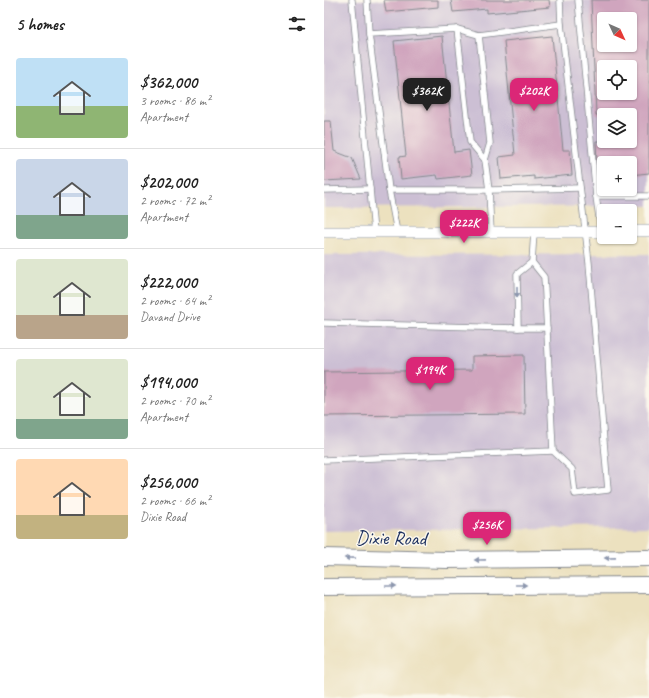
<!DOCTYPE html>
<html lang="en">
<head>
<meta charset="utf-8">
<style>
	body { margin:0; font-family:Caveat,sans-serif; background:#f6f6f6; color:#222; height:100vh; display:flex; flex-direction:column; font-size:15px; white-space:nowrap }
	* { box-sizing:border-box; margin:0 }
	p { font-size:13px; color:#767676 }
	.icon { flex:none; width:22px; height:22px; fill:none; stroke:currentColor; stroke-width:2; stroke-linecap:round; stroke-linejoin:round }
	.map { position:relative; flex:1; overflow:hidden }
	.side { display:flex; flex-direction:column; background:#fff; width:324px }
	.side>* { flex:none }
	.needle { width:26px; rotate:134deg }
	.controls { position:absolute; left:273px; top:12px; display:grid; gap:8px }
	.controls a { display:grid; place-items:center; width:40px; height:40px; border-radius:4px; background:#fff; box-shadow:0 1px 3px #0004; font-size:20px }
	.price { position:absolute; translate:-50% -34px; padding:0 9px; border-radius:8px; background:#db2777; color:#fff; font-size:13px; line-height:26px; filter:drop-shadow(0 1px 2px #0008) }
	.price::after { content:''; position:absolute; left:50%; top:24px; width:12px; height:9px; margin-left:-6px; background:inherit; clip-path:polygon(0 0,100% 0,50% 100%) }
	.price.active { background:#222; color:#fff }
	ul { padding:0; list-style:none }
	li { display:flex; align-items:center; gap:12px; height:100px; padding:0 16px }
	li+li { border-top:1px solid #e0e0e0 }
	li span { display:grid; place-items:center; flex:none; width:112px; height:80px; border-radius:4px; color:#555 }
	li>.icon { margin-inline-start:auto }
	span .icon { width:48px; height:48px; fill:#fffc; stroke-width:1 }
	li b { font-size:17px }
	h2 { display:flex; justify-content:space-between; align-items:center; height:48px; padding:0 16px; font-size:17px }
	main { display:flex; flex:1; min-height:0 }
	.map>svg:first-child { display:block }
	.industrial { fill:#ccbfd4; fill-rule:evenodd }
	.building { fill:#d0a5be; fill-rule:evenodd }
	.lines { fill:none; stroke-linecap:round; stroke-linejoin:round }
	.service-casing { stroke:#84888e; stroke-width:7 }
	.minor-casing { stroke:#84888e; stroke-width:12 }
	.secondary-casing { stroke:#84888e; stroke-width:18 }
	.service { stroke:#fff; stroke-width:5.5 }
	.minor { stroke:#fff; stroke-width:11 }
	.secondary { stroke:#fff; stroke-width:16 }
	.oneway { fill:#8d97ae }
	.labels { text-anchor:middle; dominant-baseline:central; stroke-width:3; stroke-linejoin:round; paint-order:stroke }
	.street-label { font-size:20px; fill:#1b2f5e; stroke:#fbf7ec }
</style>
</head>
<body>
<main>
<section class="side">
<h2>5 homes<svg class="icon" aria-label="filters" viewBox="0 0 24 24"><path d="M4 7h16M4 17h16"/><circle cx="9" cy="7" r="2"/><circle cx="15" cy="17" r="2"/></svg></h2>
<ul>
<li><span style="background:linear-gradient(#bfe0f5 60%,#8fb573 0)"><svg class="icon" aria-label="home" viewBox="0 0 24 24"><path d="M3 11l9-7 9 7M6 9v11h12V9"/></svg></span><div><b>$362,000</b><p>3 rooms · 86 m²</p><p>Apartment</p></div></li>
<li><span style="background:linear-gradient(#c9d6e8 70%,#7fa58c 0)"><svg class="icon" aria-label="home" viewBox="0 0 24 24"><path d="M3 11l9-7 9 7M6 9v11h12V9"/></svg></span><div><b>$202,000</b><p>2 rooms · 72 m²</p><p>Apartment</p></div></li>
<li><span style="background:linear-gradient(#dfe7d0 70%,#b9a48a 0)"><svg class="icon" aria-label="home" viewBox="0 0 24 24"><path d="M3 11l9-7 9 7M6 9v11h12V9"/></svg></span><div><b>$222,000</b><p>2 rooms · 64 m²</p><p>Davand Drive</p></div></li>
<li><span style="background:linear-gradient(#dfe7d0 75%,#7fa58c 0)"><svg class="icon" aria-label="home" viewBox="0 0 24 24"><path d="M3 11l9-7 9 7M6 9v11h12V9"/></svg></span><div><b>$194,000</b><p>2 rooms · 70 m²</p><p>Apartment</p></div></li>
<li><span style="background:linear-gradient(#ffd9b3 70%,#c2b280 0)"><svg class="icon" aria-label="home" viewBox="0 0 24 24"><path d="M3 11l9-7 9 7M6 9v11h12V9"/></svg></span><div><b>$256,000</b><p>2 rooms · 66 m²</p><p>Dixie Road</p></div></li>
</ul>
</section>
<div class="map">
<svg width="325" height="698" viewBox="0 0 325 698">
	<rect width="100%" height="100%" fill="#fbf7ec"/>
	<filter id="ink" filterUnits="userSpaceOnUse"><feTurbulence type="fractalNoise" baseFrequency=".025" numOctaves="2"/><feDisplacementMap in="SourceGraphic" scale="8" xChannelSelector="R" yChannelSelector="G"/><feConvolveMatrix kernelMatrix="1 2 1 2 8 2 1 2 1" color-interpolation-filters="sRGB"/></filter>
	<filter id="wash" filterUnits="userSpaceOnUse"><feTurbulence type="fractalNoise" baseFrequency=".012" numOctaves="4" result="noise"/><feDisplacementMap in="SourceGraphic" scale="16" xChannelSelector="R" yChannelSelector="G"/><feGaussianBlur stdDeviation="0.9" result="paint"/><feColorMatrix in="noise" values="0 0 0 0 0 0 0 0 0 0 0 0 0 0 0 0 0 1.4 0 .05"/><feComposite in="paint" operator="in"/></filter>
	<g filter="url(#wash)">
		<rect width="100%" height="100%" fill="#ece1bf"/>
		<g class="industrial">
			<path d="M0,0H325V206L0,208ZM280,19H306V45H280ZM280,67H306V93H280ZM280,115H306V141H280ZM280,163H306V189H280Z"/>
			<polygon points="325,254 325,527 0,531 0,255"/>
		</g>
		<g id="blocks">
			<g class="building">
				<polygon points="60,0 114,0 114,7 62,12"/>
				<polygon points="127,0 225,0 226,7 163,13 163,9 129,12"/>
				<path d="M267,0H325V173L306,175V163H273L272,141H306V115H272ZM280,19H306V45H280ZM280,67H306V93H280Z"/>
				<polygon points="118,36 130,152 145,150 148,175 114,179 113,175 77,179 75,157 82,156 70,41"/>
				<polygon points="228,36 239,150 246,150 248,175 210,179 210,176 177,179 175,157 191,155 180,41"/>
				<polygon points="0,121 7,121 10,151 28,158 37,179 0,181"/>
				<polygon points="200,355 201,414 0,416 0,372 148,370 148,356"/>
			</g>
		</g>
	</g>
	<g filter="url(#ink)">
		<use href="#blocks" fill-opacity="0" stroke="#84888e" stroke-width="1"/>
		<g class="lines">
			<g class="service-casing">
				<g id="service">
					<polyline points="28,0 50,232"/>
					<polyline points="43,0 45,34"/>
					<polyline points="236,0 237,24"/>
					<polyline points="254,0 272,196 277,232"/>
					<polyline points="133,29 146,142 161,160 165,190 167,232"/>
					<polyline points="155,35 166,143 161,160"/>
					<polyline points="0,190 46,189"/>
					<polyline points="65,190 165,190 256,188"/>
					<polyline points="272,196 325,196"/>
					<polyline points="73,232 65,190 45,34 133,29 155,35 237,24 265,263 284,490 251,494 248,469 229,451"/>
					<polyline points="0,323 194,328 223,328"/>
					<polyline points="194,328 193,274 208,262"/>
					<polyline points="0,460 229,451 221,292 220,277 208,262 210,232"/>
				</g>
			</g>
			<g class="minor-casing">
				<g id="minor">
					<polyline points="306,231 325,231"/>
					<polyline points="0,232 280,232"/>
				</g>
			</g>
			<g class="secondary-casing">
				<g id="secondary">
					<polyline points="0,557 123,560 325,558"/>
					<polyline points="0,587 325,585"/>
				</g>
			</g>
			<use href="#service" class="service"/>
			<use href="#minor" class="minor"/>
			<use href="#secondary" class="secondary"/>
		</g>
		<defs><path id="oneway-solid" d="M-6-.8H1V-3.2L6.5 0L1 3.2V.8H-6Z"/></defs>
		<g class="oneway">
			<use href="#oneway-solid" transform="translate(193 292) rotate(90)"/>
			<use href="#oneway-solid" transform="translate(26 558) rotate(-179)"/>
			<use href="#oneway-solid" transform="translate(286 558) rotate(179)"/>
			<use href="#oneway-solid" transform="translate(156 560) rotate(179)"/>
			<use href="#oneway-solid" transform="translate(197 585)"/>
			<use href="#oneway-solid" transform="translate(67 586)"/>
		</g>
	</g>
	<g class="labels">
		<g class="street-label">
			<text transform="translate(67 538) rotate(1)">Dixie Road</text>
		</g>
	</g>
</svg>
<div class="controls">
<a><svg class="needle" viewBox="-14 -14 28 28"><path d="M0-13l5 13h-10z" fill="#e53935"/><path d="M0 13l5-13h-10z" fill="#767676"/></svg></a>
<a><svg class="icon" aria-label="locate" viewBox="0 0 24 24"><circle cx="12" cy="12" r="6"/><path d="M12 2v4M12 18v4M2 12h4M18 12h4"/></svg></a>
<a><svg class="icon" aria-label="layers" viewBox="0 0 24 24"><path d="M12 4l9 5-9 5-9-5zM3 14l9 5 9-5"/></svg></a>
<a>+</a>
<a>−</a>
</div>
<b class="price active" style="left:103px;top:112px">$362K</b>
<b class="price" style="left:210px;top:112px">$202K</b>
<b class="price" style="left:140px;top:244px">$222K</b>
<b class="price" style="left:106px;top:391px">$194K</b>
<b class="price" style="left:163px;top:546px">$256K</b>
</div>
</main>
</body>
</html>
